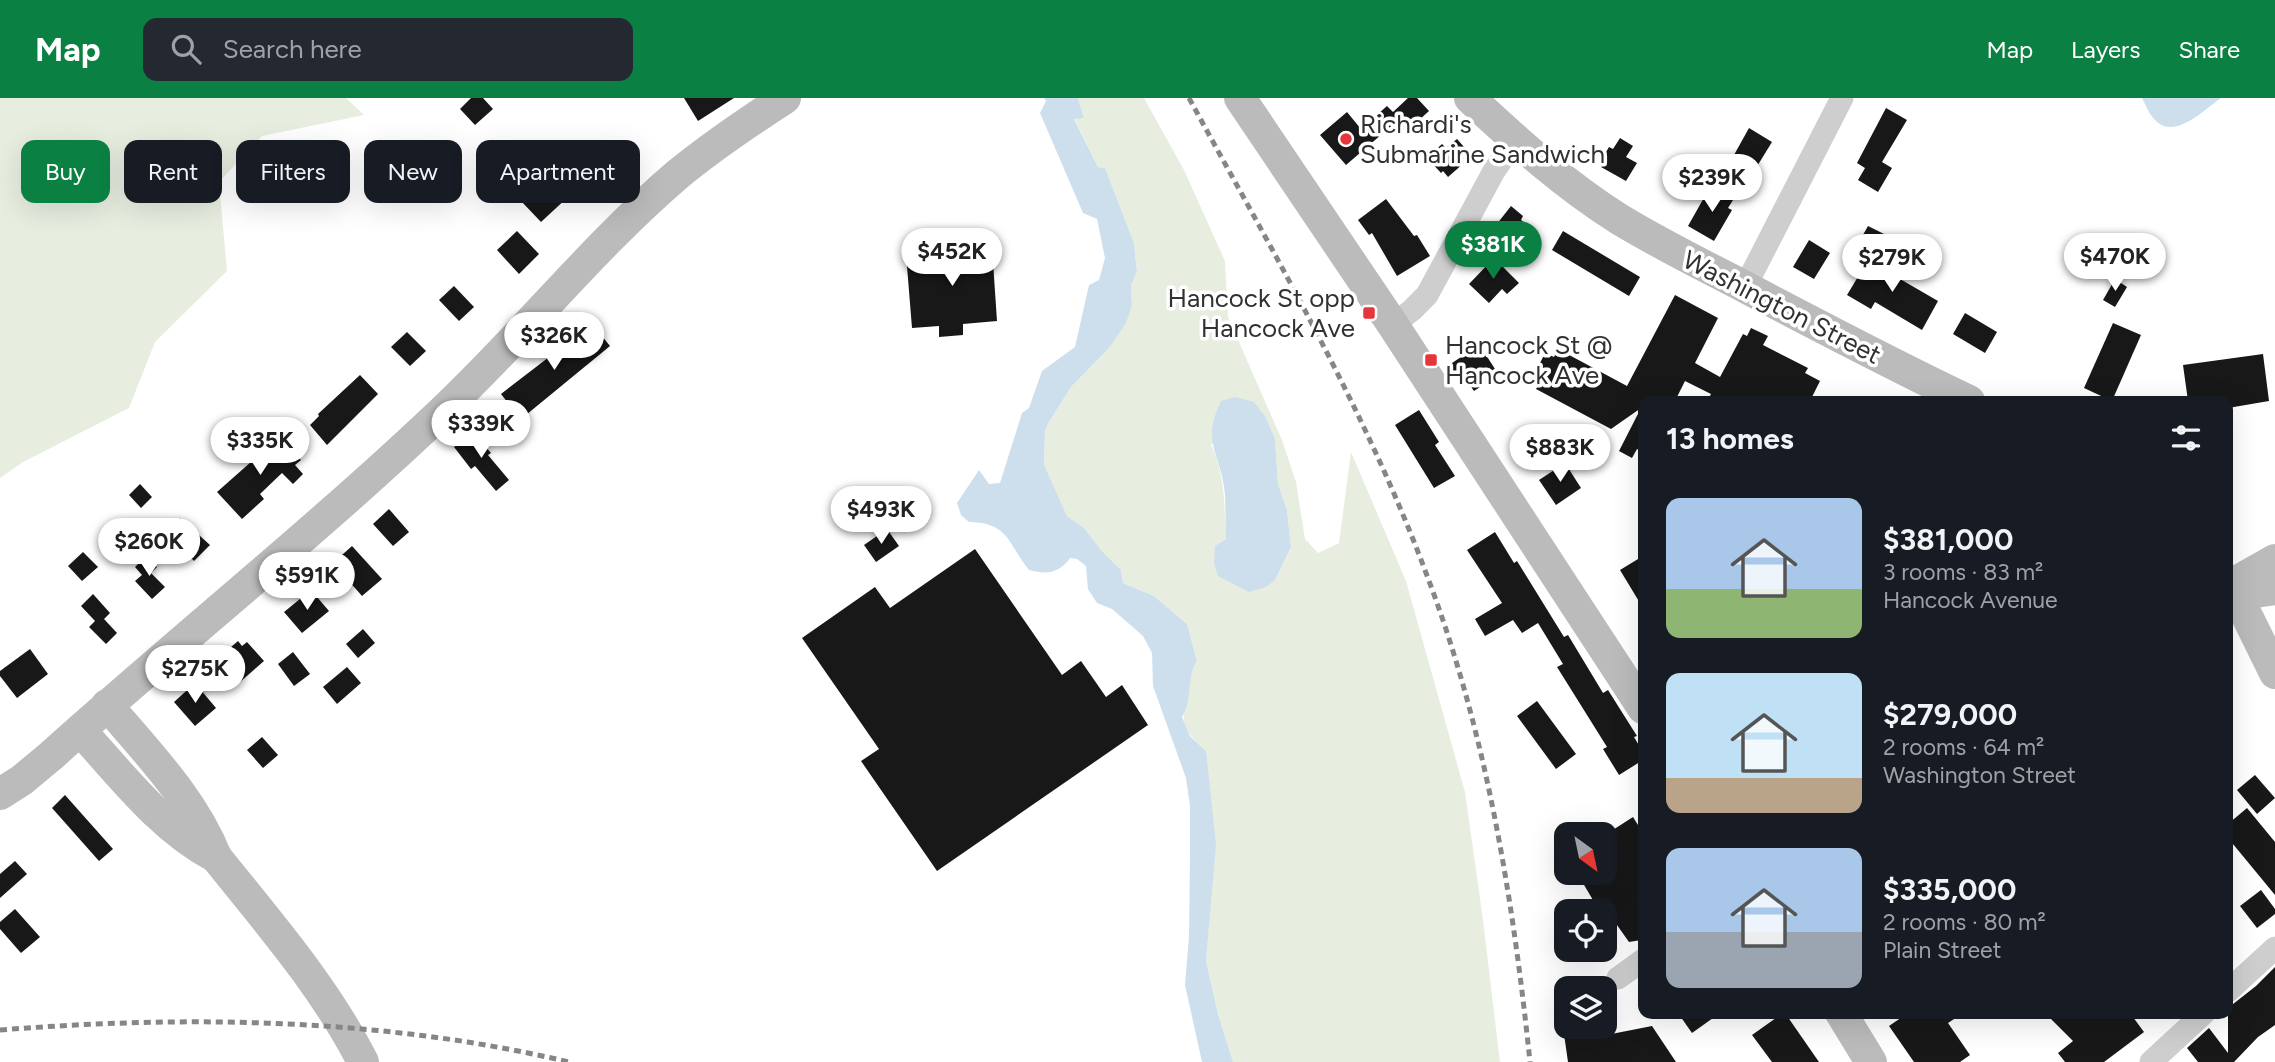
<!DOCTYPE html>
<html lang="en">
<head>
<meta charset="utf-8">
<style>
	body { margin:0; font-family:Figtree,sans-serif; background:#242831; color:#f1f3f6; height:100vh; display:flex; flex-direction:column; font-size:26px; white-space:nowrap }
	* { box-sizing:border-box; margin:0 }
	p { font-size:23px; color:#9ea1a6 }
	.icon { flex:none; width:38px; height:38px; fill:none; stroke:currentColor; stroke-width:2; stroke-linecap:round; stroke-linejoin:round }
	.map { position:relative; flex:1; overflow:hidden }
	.side { position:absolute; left:1638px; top:298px; width:595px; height:623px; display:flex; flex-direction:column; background:#171b24; border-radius:14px; box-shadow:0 7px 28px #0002 }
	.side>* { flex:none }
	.top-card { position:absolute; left:21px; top:42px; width:665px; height:63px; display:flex; gap:14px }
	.needle { width:46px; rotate:147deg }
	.buttons { position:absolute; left:1554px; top:724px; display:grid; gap:14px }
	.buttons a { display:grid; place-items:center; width:63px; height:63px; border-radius:14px; background:#171b24; box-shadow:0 7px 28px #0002; font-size:35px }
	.price { position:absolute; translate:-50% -60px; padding:0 16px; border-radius:24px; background:#fff; color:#222; font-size:23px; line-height:46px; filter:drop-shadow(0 2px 4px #0008) }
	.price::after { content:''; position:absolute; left:50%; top:42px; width:21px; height:16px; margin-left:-10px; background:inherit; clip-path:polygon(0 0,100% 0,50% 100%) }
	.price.selected { background:#0b8043; color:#fff }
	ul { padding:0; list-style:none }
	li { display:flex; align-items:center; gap:21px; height:175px; padding:0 28px }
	li span { display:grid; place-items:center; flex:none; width:196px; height:140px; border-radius:14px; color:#555 }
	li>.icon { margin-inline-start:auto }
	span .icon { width:84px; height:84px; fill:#fffc; stroke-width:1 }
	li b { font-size:30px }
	h2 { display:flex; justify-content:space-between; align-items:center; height:84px; padding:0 28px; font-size:30px }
	.pill { padding:0 24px; border-radius:14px; background:#171b24; box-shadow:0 7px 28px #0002; font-size:24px; line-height:63px }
	.pill.selected { background:#0b8043; color:#fff }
	header { display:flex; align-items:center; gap:42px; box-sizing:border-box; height:98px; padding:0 35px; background:#0b8043; color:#fff }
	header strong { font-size:33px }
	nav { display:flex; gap:38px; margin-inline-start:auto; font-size:24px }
	.search { width:490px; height:63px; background:#242831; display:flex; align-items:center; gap:18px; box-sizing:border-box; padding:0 24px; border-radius:14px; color:#9ea1a6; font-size:26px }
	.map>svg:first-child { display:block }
	.green { fill:#e7eee0; fill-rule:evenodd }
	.water { fill:#cddfed }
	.building { fill:#181818 }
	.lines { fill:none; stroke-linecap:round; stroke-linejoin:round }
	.street { stroke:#cecece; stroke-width:23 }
	.secondary { stroke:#bbb; stroke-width:32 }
	.rail { stroke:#868686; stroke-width:5; stroke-dasharray:7 5; stroke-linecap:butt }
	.poi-dot { fill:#e5363b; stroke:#fff; stroke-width:2.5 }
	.labels { text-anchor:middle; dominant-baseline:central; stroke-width:7; stroke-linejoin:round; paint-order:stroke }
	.poi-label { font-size:26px; fill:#313131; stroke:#fff; text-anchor:start }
	.street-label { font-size:26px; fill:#313131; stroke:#fff }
</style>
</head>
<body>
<header>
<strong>Map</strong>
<div class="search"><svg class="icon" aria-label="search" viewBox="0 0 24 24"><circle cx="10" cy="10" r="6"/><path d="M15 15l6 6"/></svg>Search here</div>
<nav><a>Map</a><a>Layers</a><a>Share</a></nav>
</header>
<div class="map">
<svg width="2275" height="964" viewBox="0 0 2275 964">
	<rect width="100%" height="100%" fill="#fff"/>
	<g class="green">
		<polygon points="0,0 346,0 364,17 262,38 219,84 227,173 155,244 129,310 23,364 0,380"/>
		<path d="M1078,0H1144L1184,72L1225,163L1228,219L1282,342L1296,384L1305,441L1318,455L1339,445L1351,354L1406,483L1465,694L1483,822L1500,964H1233L1218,916L1206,863L1210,808L1206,653C1183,631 1180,626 1187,595C1190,583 1191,573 1197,563L1187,526L1154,498L1123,485L1121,472L1101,452L1084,430L1067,418L1044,368L1045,333L1049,324L1071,289L1109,250L1132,207L1131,187L1137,174L1134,145L1105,70L1098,69L1074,20H1084ZM1275,341L1278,386L1287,412L1291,449L1275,482L1215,448L1226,441C1224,404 1226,382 1211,346Z"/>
	</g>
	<g class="water">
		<path d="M1044,0H1078L1084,20L1074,21L1098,69L1105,70L1134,145L1137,174L1131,187L1132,207L1126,225L1109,250L1071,289L1049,324L1045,333L1044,367L1067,418L1084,430L1101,452L1121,472L1123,485L1154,498L1187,526L1197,563C1186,580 1193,602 1182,619L1190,638L1206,653L1216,746L1206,863L1218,916L1233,964H1202L1185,887L1189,839L1190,755V708L1186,680L1153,588L1152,555L1143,538L1112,511L1097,505L1088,491L1086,468L1077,461L1070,460C1060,475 1046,477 1029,472C1007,444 1009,425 969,424L961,417L957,405L979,372L989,386L1000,385L1022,315L1029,310L1042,273L1075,249L1089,187L1099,182L1105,160L1097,121L1083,115L1040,15L1046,3Z"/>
		<path d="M2142,0H2221C2205,11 2176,41 2157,24C2150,18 2146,8 2142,0Z"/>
		<path d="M1235,299L1254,304L1265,318L1275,341L1278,386L1287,412L1291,449L1275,482L1266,489L1249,494L1218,478L1214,465L1215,448L1226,441C1225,427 1226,412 1225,397C1222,356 1200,346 1221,303Z"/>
	</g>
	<g class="building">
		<polygon points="471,0 483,0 493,11 475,27 460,11"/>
		<polygon points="684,0 734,0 698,23"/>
		<polygon points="1408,0 1417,0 1429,13 1418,23 1421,26 1408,37 1396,24 1346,67 1320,37 1347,14 1361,31 1387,8 1393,14"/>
		<polygon points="1886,10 1907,22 1882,64 1892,70 1878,94 1858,82 1865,70 1857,65"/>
		<polygon points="1749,30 1772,44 1756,70 1734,57"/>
		<polygon points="1620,40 1633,48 1626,59 1637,65 1626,83 1601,69 1603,66 1600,64 1609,49 1613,51"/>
		<polygon points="1457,41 1472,58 1448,79 1443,73 1441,75 1430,63 1433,60 1430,57 1442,46 1446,50"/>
		<polygon points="1710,61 1729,72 1719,89 1700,78"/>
		<polygon points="548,78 568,99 541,124 521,103"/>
		<polygon points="1710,89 1733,102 1728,110 1732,112 1714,143 1688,128"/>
		<polygon points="1386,101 1414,138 1417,137 1430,158 1397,178 1372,135 1369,137 1358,122"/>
		<polygon points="1511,108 1523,118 1521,122 1532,131 1513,155 1489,136"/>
		<polygon points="1868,128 1884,136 1876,153 1859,144"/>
		<polygon points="517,133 539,156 519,176 497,152"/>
		<polygon points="1563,133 1640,179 1629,198 1552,152"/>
		<polygon points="1809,142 1830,155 1814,181 1793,169"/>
		<polygon points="957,144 957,152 992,149 997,223 963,226 963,237 939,239 939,228 912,230 906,156 933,154 933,146"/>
		<polygon points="1871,157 1884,164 1882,168 1889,172 1888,174 1938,203 1922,232 1875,204 1871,211 1847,197"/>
		<polygon points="1494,160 1519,185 1507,196 1502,191 1489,205 1469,186"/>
		<polygon points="2115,181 2127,189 2115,209 2103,202"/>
		<polygon points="454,188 474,209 459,223 439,202"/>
		<polygon points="1675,197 1718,220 1695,265 1720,279 1743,236 1747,238 1751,230 1768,238 1763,247 1808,270 1805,275 1820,283 1810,303 1707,303 1711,296 1685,283 1675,303 1643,303 1643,354 1637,351 1632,360 1619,353 1641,310 1611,331 1536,291 1546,274 1538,269 1545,255 1554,259 1558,251 1627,288"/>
		<polygon points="1965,215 1997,234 1985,255 1953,236"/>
		<polygon points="589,222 610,248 515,326 502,310 508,305 501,296 579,236 576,232"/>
		<polygon points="2113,225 2141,237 2112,303 2084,290"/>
		<polygon points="407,234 426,253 410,268 391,249"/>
		<polygon points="1476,249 1483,259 1486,257 1495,271 1487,276 1491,282 1474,293 1462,276 1457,279 1449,267"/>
		<polygon points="2263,256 2269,303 2228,310 2228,303 2188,303 2183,267"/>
		<polygon points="360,277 378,296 327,347 310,327 319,318 318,316"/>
		<polygon points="1419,312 1439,344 1435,347 1455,378 1434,390 1395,327"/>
		<polygon points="473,334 491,355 488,357 509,382 496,393 475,368 471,371 454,349"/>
		<polygon points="279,339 301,362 295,367 303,376 293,386 282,375 260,396 264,401 242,421 217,394"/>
		<polygon points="1565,365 1581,390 1556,407 1539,382"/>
		<polygon points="140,386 152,399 141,410 129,397"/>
		<polygon points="389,411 409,434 393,448 373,426"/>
		<polygon points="180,420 210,447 194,463 166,433"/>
		<polygon points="887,431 899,448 876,464 864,447"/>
		<polygon points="1495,434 1514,465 1517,463 1564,539 1568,537 1603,595 1608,592 1637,638 1634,639 1643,654 1643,662 1619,677 1603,651 1607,649 1557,569 1563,566 1538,525 1522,535 1513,522 1485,538 1475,521 1502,505 1467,452"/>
		<polygon points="352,448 382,481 362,498 333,465"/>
		<polygon points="975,451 1062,577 1081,563 1106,599 1122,587 1148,627 937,773 861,663 879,651 802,540 875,489 890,510"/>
		<polygon points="83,454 98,469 82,483 68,468"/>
		<polygon points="146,458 157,469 151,475 165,489 152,501 135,483 142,477 135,469"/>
		<polygon points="1643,458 1643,510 1620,472"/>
		<polygon points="311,492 329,513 302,535 284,514"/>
		<polygon points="93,496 110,515 104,521 117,535 106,546 89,529 95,523 81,508"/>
		<polygon points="363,531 375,545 358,560 346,546"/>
		<polygon points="238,543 242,548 247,544 264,563 240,584 223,565 228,560 224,555"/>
		<polygon points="30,551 48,576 17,600 0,578 0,573"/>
		<polygon points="293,554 310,576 294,588 278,566"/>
		<polygon points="347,569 361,585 337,606 323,589"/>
		<polygon points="195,585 216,610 195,628 174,604"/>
		<polygon points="1537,603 1576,656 1556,671 1517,618"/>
		<polygon points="262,639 278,657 263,670 247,652"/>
		<polygon points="2255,677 2275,700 2257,716 2237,692"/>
		<polygon points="65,697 113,751 99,763 52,710"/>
		<polygon points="2247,710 2275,744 2275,797 2228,740 2228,726"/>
		<polygon points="1633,719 1643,735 1643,833 1641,835 1641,842 1629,844 1612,820 1615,819 1600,814 1577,775 1605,775 1605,737"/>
		<polygon points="15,763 27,776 0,800 0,776"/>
		<polygon points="2261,792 2275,811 2275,816 2257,830 2240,808"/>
		<polygon points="15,811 40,839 21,855 0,831 0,824"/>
		<polygon points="2275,869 2275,927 2258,939 2234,964 2198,964 2187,950 2209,930 2228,955 2228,910 2256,888"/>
		<polygon points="1678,915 1720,915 1692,935"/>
		<polygon points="1783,915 1785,915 1819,964 1772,964 1752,937"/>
		<polygon points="1908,915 1963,915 1948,925 1970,957 1960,964 1914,964 1889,928"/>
		<polygon points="2045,915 2130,915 2144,934 2104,964 2065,964 2058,955 2073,943"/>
		<polygon points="1652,928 1676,964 1568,964 1563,929 1590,929 1591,940"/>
	</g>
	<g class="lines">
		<g class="street">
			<polyline points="1745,189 1842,0"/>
			<polyline points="1393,227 1412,212 1427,197 1494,73 1515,42"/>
			<polyline points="1618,880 1643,862"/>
			<polyline points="2228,893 2275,850"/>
			<polyline points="2151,964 2204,915"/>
		</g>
		<g class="secondary">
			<polyline points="1240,0 1393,227 1643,610"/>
			<path d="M1470,0C1517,44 1565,87 1619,121C1660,146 1703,167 1745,189C1819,228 1893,267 1969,303"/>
			<polyline points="2228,485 2245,514 2275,575"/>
			<polyline points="2229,488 2275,462"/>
			<polyline points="2229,488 2255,494 2275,491"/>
			<path d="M107,607C147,654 193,701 216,759C268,824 325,889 363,964"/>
			<path d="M80,632C121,677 161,730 216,759"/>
			<path d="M0,696L22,682L52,657C182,540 319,431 446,310C525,235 594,148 677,77C711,49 748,24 785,0"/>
			<polyline points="1841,915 1871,964"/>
		</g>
		<g class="rail">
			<path d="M1189,0C1275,158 1367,314 1429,483C1487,638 1513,801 1530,964"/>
			<path d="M0,932C189,917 383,920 569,964"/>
		</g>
	</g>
	<g class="poi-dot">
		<circle cx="1346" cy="41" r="7"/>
		<rect x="1362" y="208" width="14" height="14" rx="3.5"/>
		<rect x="1424" y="255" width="14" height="14" rx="3.5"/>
	</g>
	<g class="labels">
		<g class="poi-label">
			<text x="1360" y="26">Richardi's<tspan x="1360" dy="30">Submarine Sandwich</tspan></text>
			<text x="1355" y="200" text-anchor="end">Hancock St opp<tspan x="1355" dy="30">Hancock Ave</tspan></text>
			<text x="1445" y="247">Hancock St @<tspan x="1445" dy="30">Hancock Ave</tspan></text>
		</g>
		<g class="street-label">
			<text transform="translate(1782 209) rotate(27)">Washington Street</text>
		</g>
	</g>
</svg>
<div class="buttons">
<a><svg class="needle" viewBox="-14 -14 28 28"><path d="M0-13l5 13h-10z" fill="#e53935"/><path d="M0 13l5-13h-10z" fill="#9ea1a6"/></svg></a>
<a><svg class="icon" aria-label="locate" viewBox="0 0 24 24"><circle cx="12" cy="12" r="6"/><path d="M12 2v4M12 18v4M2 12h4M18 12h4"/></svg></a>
<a><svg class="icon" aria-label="layers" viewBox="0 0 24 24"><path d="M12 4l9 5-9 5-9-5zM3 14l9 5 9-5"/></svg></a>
</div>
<b class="price" style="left:1712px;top:116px">$239K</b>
<b class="price selected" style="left:1493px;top:183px">$381K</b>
<b class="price" style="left:952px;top:190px">$452K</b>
<b class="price" style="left:2115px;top:195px">$470K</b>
<b class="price" style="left:1892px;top:196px">$279K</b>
<b class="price" style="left:554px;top:274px">$326K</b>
<b class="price" style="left:481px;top:362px">$339K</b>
<b class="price" style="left:260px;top:379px">$335K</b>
<b class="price" style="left:1560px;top:386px">$883K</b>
<b class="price" style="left:881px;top:448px">$493K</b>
<b class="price" style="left:149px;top:480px">$260K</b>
<b class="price" style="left:307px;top:514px">$591K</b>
<b class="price" style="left:195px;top:607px">$275K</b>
<div class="top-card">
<a class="pill selected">Buy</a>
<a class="pill">Rent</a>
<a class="pill">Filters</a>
<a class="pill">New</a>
<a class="pill">Apartment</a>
</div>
<section class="side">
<h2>13 homes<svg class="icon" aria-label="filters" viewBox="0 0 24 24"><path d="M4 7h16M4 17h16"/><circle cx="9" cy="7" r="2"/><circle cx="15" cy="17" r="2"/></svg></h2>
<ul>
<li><span style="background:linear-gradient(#a9c7e8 65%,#8fb573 0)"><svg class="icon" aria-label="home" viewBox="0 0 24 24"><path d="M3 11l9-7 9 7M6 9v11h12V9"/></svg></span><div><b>$381,000</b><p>3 rooms · 83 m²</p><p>Hancock Avenue</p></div></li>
<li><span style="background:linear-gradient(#bfe0f5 75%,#b9a48a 0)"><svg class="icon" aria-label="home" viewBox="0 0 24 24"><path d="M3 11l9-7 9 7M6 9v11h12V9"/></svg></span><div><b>$279,000</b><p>2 rooms · 64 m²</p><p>Washington Street</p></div></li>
<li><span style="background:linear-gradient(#a9c7e8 60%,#9aa5b1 0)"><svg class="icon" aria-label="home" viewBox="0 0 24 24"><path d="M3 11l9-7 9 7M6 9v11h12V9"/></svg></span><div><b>$335,000</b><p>2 rooms · 80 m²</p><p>Plain Street</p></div></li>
</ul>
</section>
</div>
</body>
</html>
